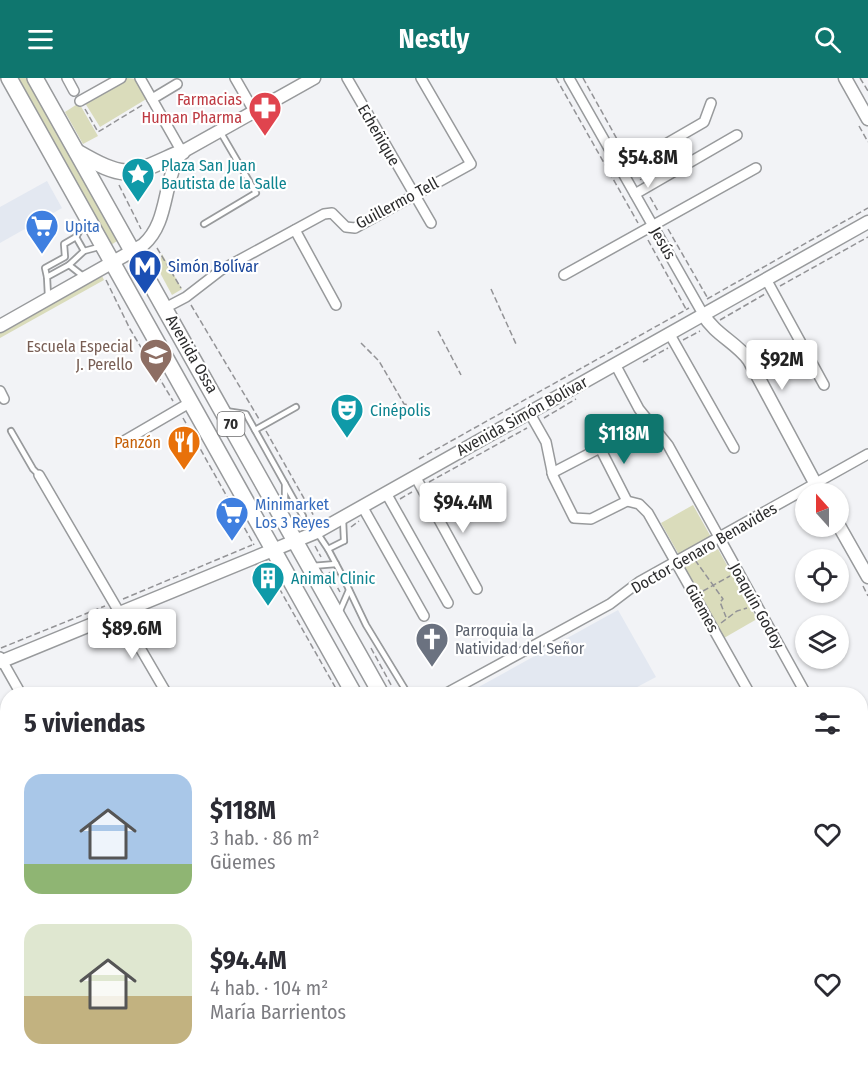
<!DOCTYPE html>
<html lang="es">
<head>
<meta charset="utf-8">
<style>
	body { margin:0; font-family:"Fira Sans Condensed",sans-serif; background:#f7f7f7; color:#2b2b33; height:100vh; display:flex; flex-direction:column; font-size:22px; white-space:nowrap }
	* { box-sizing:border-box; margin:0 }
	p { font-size:20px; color:#7c7c81 }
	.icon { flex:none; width:33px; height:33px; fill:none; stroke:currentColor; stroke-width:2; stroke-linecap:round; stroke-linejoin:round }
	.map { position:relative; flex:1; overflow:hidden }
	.side { position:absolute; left:0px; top:609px; width:868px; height:384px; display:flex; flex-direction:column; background:#fff; border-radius:24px 24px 0 0; box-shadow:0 2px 4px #0004 }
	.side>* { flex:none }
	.needle { width:39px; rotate:339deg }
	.tools { position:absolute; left:795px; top:405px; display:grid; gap:12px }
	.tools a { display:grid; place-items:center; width:54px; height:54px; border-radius:50%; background:#fff; box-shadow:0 2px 4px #0004; font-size:30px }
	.price { position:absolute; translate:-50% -51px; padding:0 14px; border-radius:6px; background:#fff; color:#222; font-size:20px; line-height:39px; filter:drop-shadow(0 2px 3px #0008) }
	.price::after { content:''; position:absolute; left:50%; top:36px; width:18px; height:14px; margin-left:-9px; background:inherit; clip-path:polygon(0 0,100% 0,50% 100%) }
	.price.on { background:#0f766e; color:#fff }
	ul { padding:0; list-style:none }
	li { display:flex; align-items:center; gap:18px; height:150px; padding:0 24px }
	li span { display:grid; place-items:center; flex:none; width:168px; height:120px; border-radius:18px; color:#555 }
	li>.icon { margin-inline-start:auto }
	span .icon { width:72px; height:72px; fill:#fffc; stroke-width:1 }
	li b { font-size:26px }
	h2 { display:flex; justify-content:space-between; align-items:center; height:72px; padding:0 24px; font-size:26px }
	header { display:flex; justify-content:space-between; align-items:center; height:78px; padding:0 24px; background:#0f766e; color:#fff; font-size:27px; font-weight:700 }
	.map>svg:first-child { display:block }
	.built { fill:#e3e8f1 }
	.green { fill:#dadcbb }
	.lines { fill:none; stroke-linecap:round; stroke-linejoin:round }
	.service-casing { stroke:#989a9c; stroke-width:8 }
	.minor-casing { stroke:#989a9c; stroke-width:12 }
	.tertiary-casing { stroke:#989a9c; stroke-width:15 }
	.primary-casing { stroke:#989a9c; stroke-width:18 }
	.path { stroke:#939396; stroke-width:1.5; stroke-dasharray:6 3; stroke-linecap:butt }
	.service { stroke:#fff; stroke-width:4.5 }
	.minor { stroke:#fff; stroke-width:9 }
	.tertiary { stroke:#fff; stroke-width:12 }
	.primary { stroke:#fff; stroke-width:15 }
	.labels { text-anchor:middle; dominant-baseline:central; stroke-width:4.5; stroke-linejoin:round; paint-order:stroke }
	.shield { fill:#fff; stroke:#6b6b6c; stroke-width:1.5 }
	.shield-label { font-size:15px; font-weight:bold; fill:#2c2c2d }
	.health-label { font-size:16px; fill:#be3a42; stroke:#fff; text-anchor:end }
	.street-label { font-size:16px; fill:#2c2c2d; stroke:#fff }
	.culture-label { font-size:16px; fill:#0d838f; stroke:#fff; text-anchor:start }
	.shop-label { font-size:16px; fill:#366cbe; stroke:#fff; text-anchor:start }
	.transit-label { font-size:16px; fill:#164399; stroke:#fff; text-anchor:start }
	.education-label { font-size:16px; fill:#785e54; stroke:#fff; text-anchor:end }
	.food-label { font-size:16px; fill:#c56008; stroke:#fff; text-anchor:end }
	.worship-label { font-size:16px; fill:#5b616d; stroke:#fff; text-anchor:start }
</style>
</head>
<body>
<header><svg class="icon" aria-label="menu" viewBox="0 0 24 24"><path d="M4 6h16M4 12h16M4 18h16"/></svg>Nestly<svg class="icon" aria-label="search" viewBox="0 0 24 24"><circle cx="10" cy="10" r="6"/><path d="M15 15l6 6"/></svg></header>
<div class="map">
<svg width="868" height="993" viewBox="0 0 868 993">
	<rect width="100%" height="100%" fill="#f2f3f6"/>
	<g class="built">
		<polygon points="47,103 62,130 0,165 0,129"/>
		<polygon points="618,532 656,599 624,616 466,616"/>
		<polygon points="861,835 868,847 868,970 861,973"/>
		<polygon points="547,986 840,986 844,993 534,993"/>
	</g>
	<g class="green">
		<polygon points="17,0 26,0 117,163 111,167"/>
		<polygon points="127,0 136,1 148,20 100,49 85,25"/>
		<polygon points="79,25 98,58 83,66 65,34"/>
		<polygon points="162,176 182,211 172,217 158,191"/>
		<polygon points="101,196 104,202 0,260 0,252"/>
		<polygon points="693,427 711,459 679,477 661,445"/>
		<polygon points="718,471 757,541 724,560 684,489"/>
		<polygon points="352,986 417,986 421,993 353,993"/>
	</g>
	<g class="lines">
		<g class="service-casing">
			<g id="service">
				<polyline points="204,146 256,115 221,55"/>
				<polyline points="76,159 84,173"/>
				<polyline points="69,187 84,173 99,169"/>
				<polyline points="47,199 45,190 65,179 64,166 76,159 85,144"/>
				<polyline points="48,218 47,199 69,187 83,198"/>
				<polyline points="226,333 246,336 303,438"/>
				<polyline points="255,352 296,329"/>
				<polyline points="11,353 33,391 39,397"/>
				<polyline points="285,406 285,434"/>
				<polyline points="343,441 344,463"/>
				<polyline points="318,456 328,471"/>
				<polyline points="344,463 328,471 344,501 348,499"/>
				<polyline points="312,488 336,486"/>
				<polyline points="344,501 366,547 408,616"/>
				<polyline points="339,535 349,512"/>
				<polyline points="26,986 29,993"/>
			</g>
		</g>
		<g class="minor-casing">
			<g id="minor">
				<polyline points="67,0 74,13"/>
				<polyline points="140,0 182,74"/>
				<polyline points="235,0 254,33"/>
				<polyline points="347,0 431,145"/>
				<polyline points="569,0 703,236"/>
				<polyline points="152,21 177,6"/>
				<polyline points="80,23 121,0"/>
				<polyline points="621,92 704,44 711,25"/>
				<polyline points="635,116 737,57"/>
				<polyline points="295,152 336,227"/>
				<polyline points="564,197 756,90"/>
				<polyline points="766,201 824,307"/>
				<polyline points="165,230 186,219 221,192 324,136 332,135 346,149 355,150 471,86 421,0"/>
				<polyline points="669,255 734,370"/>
				<polyline points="615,286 639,331 668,367 806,616"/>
				<polyline points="0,313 4,321"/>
				<polyline points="529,334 546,364 553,398 574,440 591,441 627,423 639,426 648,435 750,616"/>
				<polyline points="124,363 191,324"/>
				<polyline points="552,395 600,370 627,423"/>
				<polyline points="39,397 167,616"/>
				<polyline points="415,398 477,511"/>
				<polyline points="386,415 448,525"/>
				<polyline points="362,428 424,538"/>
				<polyline points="0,579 21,616"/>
				<polyline points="445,616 610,526 639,504 868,376"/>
				<polyline points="861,715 868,727"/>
				<polyline points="861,818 868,831"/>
				<polyline points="0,860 6,870"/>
				<polyline points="237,986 238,993"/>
				<polyline points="341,986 343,993"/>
				<polyline points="425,986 429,993"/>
				<polyline points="41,993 60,986"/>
				<polyline points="527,993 540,986"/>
			</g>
		</g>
		<g class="tertiary-casing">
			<g id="tertiary">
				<polyline points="845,0 868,41"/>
				<path d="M703,236C715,257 736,264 749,282L821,416"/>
				<path d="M0,248L143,167C170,144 162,102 182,74L314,0"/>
				<polyline points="838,446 868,499"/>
				<polyline points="0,584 317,454 868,144"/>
			</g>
		</g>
		<g class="primary-casing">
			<g id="primary">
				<polyline points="9,0 354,616"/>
				<polyline points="35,0 381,616"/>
				<path d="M77,74C129,104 130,97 182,74"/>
				<polyline points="563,986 567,993"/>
				<polyline points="597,986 601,993"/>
			</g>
		</g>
		<g class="path">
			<polyline points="556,0 638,145"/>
			<polyline points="583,0 627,79"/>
			<polyline points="860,0 868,13"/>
			<polyline points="85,31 98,54 144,26"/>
			<polyline points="859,48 868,64"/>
			<polyline points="636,93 641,102"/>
			<polyline points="119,107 141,151"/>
			<polyline points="650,119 658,133"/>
			<polyline points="668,151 707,219"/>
			<polyline points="648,162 686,231"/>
			<polyline points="157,170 181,210"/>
			<polyline points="106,202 130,251 173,323"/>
			<polyline points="780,208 868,159"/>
			<polyline points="491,211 516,266"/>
			<polyline points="707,221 868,130"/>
			<polyline points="191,227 259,341"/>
			<polyline points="720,242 765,216"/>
			<polyline points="438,253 461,297"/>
			<polyline points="683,262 700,253"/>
			<polyline points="361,265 379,283 404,326 409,327"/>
			<polyline points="643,284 668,270"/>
			<polyline points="183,340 254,467"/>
			<polyline points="544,340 576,321"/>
			<polyline points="266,353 315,440 304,448"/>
			<polyline points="419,381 689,230"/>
			<polyline points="429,404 527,350"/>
			<polyline points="400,421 412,414"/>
			<polyline points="838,428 843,435"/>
			<polyline points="351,449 359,443"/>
			<polyline points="315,468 321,479"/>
			<polyline points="695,482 723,521 720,524 726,539"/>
			<polyline points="266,487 339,616"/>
			<polyline points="329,494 340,514"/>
			<polyline points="863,508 868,518"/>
			<polyline points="703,513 730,498"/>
			<polyline points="123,521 252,467"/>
			<polyline points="721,545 737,533 747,530"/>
			<polyline points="1,570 105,528"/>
			<polyline points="371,570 396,616"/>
		</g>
		<use href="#service" class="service"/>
		<use href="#minor" class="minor"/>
		<use href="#tertiary" class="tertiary"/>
		<use href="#primary" class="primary"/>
	</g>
	<defs>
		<g id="pharmacy-pin" transform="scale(1.725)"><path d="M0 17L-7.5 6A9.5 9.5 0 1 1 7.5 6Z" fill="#e0444e" stroke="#fff"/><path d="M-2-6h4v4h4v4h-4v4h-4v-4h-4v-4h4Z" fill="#fff"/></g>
		<g id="sight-pin" transform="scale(1.725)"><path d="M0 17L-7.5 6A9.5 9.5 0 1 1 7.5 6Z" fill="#0f9aa8" stroke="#fff"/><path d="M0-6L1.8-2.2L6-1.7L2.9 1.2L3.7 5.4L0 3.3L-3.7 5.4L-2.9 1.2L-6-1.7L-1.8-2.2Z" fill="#fff"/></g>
		<g id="supermarket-pin" transform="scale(1.725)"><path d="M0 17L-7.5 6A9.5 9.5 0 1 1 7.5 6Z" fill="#3f7fe0" stroke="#fff"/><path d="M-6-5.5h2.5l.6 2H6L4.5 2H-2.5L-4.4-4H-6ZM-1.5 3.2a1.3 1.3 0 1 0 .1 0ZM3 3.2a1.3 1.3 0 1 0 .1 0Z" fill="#fff"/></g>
		<g id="metro-pin" transform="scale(1.725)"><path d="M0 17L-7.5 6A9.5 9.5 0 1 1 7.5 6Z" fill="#1a4fb4" stroke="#fff"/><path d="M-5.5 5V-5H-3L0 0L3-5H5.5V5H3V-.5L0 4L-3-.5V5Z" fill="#fff"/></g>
		<g id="school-pin" transform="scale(1.725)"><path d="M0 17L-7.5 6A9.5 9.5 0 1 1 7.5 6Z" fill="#8d6e63" stroke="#fff"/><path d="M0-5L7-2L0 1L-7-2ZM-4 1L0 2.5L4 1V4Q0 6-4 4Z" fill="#fff"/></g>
		<g id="theatre-pin" transform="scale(1.725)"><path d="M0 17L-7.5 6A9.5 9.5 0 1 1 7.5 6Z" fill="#0f9aa8" stroke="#fff"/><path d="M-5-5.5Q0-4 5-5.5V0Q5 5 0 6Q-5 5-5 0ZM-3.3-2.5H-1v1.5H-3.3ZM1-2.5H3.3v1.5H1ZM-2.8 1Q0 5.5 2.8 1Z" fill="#fff"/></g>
		<g id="restaurant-pin" transform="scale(1.725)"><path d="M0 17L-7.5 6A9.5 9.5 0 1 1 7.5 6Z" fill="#e8710a" stroke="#fff"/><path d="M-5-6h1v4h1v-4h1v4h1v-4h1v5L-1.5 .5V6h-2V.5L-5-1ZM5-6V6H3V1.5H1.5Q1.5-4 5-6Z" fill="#fff"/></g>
		<g id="building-pin" transform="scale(1.725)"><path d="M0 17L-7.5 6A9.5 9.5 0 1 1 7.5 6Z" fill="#0f9aa8" stroke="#fff"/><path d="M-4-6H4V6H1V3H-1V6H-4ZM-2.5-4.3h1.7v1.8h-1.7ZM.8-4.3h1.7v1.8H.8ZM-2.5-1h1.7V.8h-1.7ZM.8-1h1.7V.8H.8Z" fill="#fff"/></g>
		<g id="church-pin" transform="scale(1.725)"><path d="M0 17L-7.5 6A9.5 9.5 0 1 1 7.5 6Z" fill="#6b7280" stroke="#fff"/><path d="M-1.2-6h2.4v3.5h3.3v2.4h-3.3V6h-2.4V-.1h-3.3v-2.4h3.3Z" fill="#fff"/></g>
	</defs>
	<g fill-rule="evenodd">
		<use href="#pharmacy-pin" x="265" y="30"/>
		<use href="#sight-pin" x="138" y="96"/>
		<use href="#supermarket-pin" x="42" y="148"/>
		<use href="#metro-pin" x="145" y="188"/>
		<use href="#school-pin" x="156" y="277"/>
		<use href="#theatre-pin" x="347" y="332"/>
		<use href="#restaurant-pin" x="184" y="364"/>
		<use href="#supermarket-pin" x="232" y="435"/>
		<use href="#building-pin" x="268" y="500"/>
		<use href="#church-pin" x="432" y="561"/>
	</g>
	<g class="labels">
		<rect class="shield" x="217.5" y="334" width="27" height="24" rx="4.5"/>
		<g class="shield-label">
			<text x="231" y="346">70</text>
		</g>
		<g class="health-label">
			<text x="242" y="21">Farmacias<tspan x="242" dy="18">Human Pharma</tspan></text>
		</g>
		<g class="street-label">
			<text transform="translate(379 57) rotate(60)">Echeñique</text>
			<text transform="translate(397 125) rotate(-28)">Guillermo Tell</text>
			<text transform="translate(663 165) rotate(60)">Jesús</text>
			<text transform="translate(192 276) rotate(60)">Avenida Ossa</text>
			<text transform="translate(522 338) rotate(-29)">Avenida Simón Bolívar</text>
			<text transform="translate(704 470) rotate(-30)">Doctor Genaro Benavides</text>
			<text transform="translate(757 528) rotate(61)">Joaquín Godoy</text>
			<text transform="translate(702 530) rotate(61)">Güemes</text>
		</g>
		<g class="culture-label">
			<text x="161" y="87">Plaza San Juan<tspan x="161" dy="18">Bautista de la Salle</tspan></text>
			<text x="370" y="332">Cinépolis</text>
			<text x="291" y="500">Animal Clinic</text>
		</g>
		<g class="shop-label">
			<text x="65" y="148">Upita</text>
			<text x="255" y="426">Minimarket<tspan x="255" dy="18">Los 3 Reyes</tspan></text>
		</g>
		<g class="transit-label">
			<text x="168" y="188">Simón Bolívar</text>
		</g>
		<g class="education-label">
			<text x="133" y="268">Escuela Especial<tspan x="133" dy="18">J. Perello</tspan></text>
		</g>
		<g class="food-label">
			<text x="161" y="364">Panzón</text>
		</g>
		<g class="worship-label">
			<text x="455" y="552">Parroquia la<tspan x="455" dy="18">Natividad del Señor</tspan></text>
		</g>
	</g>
</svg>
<div class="tools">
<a><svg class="needle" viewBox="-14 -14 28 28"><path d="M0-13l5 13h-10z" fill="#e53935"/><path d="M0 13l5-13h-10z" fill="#7c7c81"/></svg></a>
<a><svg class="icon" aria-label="locate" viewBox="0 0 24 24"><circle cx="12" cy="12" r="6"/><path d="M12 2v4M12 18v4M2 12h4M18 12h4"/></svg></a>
<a><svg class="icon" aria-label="layers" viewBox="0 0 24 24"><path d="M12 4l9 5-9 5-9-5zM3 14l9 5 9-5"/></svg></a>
</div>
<b class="price" style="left:648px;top:111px">$54.8M</b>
<b class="price" style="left:782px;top:313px">$92M</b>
<b class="price on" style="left:624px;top:387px">$118M</b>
<b class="price" style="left:463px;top:456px">$94.4M</b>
<b class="price" style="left:132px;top:582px">$89.6M</b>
<section class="side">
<h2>5 viviendas<svg class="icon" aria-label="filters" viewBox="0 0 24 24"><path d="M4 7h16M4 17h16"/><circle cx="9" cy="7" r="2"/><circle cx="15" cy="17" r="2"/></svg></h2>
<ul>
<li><span style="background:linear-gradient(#a9c7e8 75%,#8fb573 0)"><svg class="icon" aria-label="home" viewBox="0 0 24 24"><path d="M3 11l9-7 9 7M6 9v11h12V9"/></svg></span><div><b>$118M</b><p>3 hab. · 86 m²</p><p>Güemes</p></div><svg class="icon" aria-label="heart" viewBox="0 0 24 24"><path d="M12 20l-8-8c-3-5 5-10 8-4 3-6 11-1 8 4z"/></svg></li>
<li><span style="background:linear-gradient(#dfe7d0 60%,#c2b280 0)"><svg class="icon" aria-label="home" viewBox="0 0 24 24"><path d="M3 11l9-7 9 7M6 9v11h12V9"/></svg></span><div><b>$94.4M</b><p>4 hab. · 104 m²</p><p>María Barrientos</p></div><svg class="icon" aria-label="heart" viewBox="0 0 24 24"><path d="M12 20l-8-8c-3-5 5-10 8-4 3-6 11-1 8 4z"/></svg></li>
</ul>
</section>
</div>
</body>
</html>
